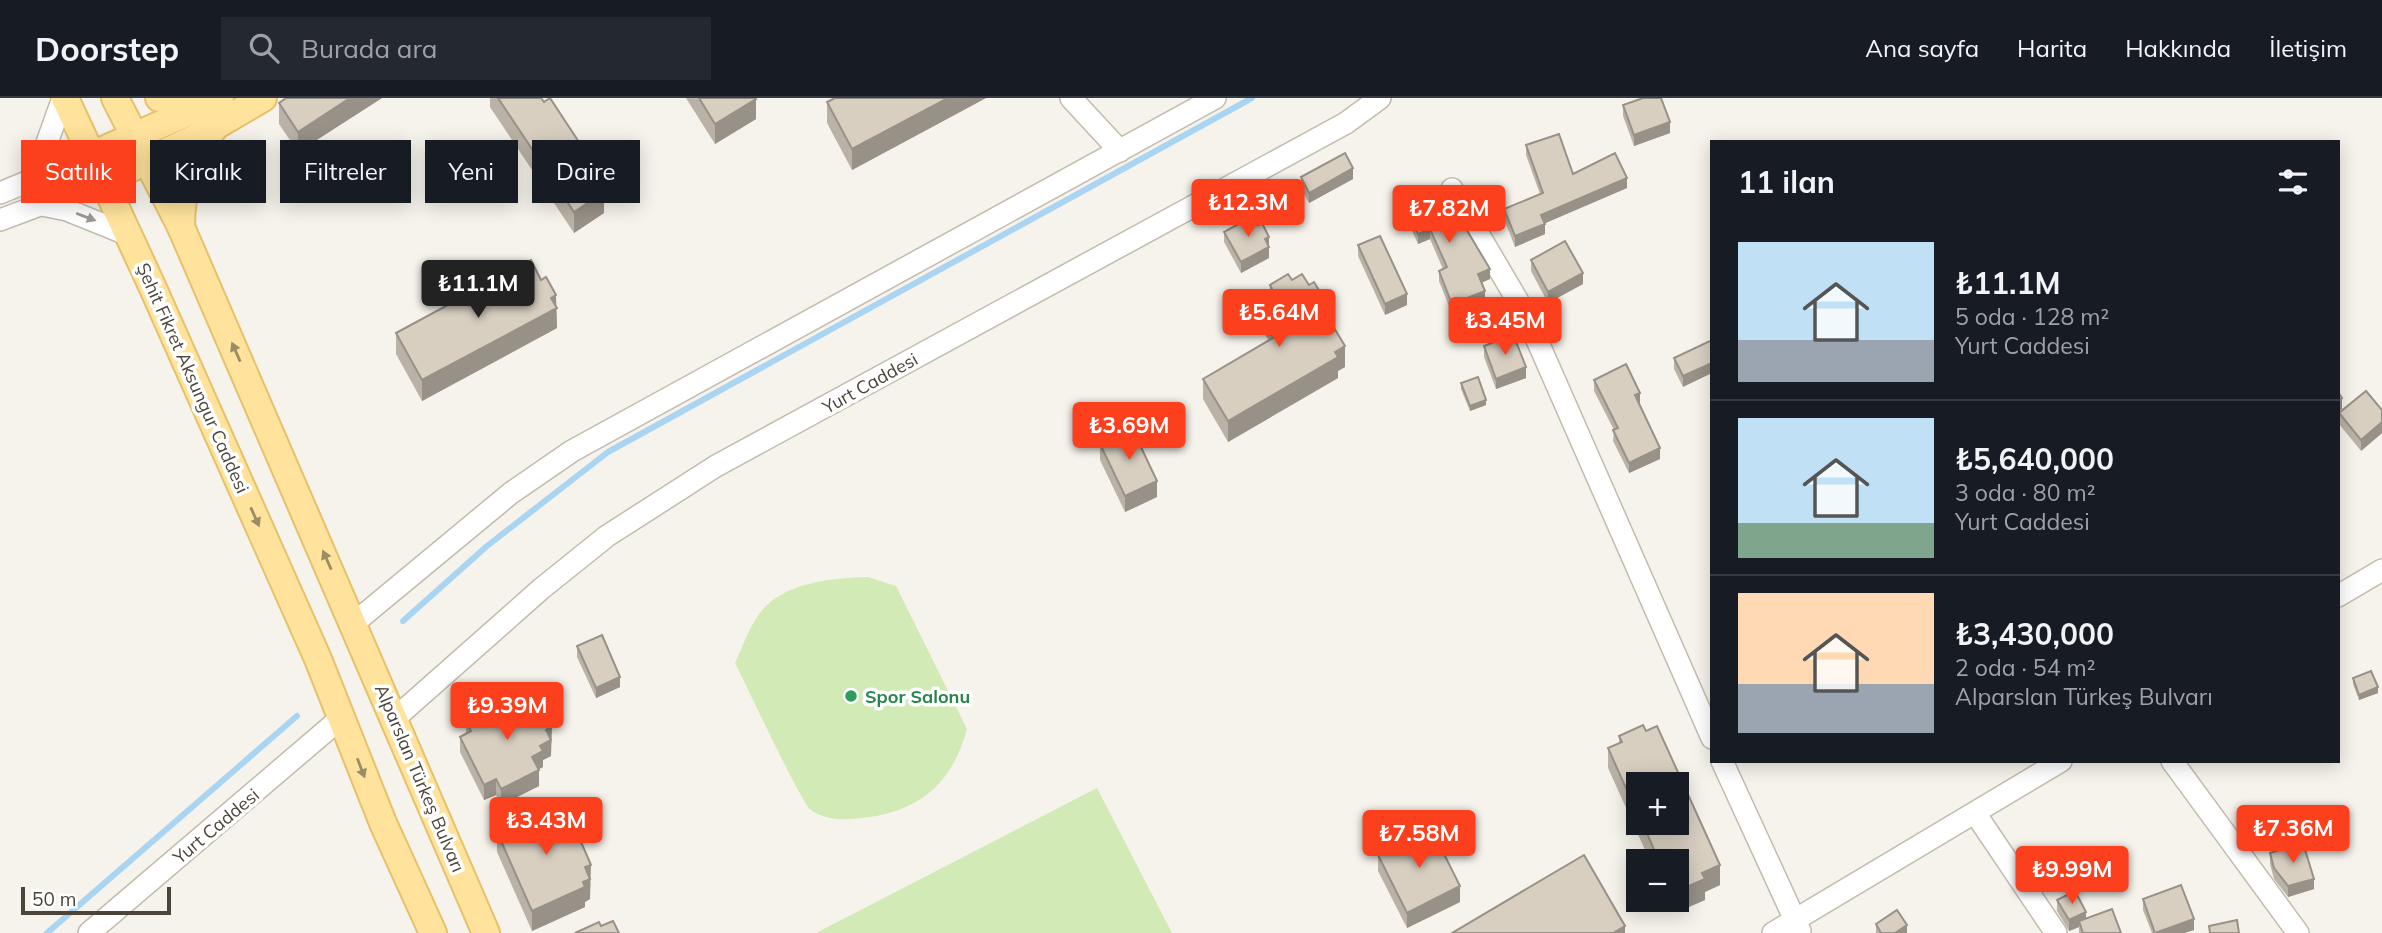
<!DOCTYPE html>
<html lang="tr">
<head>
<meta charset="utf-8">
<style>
	body { margin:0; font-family:Mulish,sans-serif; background:#242831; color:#f1f3f6; height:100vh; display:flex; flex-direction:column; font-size:26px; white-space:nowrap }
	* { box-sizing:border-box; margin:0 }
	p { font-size:23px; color:#9ea1a6 }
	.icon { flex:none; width:38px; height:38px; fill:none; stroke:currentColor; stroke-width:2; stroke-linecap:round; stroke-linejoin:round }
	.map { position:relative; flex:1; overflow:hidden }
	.panel { position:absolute; left:1710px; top:42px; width:630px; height:623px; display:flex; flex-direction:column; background:#171b24; border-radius:0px; box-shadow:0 4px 18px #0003 }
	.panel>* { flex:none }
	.guide { position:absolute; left:21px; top:42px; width:665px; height:63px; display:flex; gap:14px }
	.tools { position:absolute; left:1626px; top:674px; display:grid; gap:14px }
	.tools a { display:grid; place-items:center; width:63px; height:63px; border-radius:0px; background:#171b24; box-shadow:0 4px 18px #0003; font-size:35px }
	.scale { position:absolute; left:21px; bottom:18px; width:150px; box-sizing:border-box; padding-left:7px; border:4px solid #4b4439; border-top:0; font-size:19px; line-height:24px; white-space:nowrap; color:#4b4439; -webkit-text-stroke:5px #fff; paint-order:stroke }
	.price { position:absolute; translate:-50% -60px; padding:0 16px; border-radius:7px; background:#fc3f1d; color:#fff; font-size:23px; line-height:46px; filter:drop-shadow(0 2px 4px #0008) }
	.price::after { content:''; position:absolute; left:50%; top:42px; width:21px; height:16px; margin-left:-10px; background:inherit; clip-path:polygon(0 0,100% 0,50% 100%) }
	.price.on { background:#222; color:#fff }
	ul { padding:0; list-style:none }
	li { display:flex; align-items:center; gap:21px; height:175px; padding:0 28px }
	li+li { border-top:2px solid #363941 }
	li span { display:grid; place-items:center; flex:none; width:196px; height:140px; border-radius:0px; color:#555 }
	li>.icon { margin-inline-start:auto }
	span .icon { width:84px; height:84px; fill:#fffc; stroke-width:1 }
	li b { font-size:30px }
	h2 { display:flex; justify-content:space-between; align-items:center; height:84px; padding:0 28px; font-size:30px }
	.tag { padding:0 24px; border-radius:0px; background:#171b24; box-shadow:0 4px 18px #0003; font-size:24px; line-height:63px }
	.tag.on { background:#fc3f1d; color:#fff }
	header { display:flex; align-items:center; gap:42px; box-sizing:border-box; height:98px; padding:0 35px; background:#171b24; border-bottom:2px solid #363941 }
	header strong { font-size:33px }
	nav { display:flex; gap:38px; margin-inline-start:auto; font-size:24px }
	.search { width:490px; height:63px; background:#242831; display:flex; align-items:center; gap:18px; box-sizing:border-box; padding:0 24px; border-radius:0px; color:#9ea1a6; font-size:26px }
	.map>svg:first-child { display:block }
	.green { fill:#d2eab5 }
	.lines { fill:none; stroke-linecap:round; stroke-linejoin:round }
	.stream { stroke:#a9d4f2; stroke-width:6 }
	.minor-casing { stroke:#c2bbae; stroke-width:24 }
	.major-casing { stroke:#e6c16a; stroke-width:30 }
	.minor { stroke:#fff; stroke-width:21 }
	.major { stroke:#ffe39c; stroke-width:26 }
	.wall { fill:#bab2a6; fill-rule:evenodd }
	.shaded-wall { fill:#979187 }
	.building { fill:#d8cfc1; stroke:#979187; stroke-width:2 }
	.oneway { fill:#9c9892 }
	.oneway2 { fill:#9c8c66 }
	.leisure-dot { fill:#2e9e5b; stroke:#fff; stroke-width:2.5 }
	.labels { text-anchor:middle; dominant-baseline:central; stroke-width:7; stroke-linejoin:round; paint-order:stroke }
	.street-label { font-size:18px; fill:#4b4439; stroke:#fff }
	.leisure-label { font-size:18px; font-weight:bold; fill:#27864d; stroke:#fff; text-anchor:start }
</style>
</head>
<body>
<header>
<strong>Doorstep</strong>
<div class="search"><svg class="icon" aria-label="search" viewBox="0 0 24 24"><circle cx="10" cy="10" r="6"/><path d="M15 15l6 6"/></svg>Burada ara</div>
<nav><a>Ana sayfa</a><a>Harita</a><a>Hakkında</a><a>İletişim</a></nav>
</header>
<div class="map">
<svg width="2382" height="835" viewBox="0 0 2382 835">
	<rect width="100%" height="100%" fill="#f6f3ec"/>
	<g class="green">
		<path d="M868,479L896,488L967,631C952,686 919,714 862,720C843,722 827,723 811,712C801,705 746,586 735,565C744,546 751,523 766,508C792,483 835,480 868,479Z"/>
		<polygon points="1097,690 1172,835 816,835"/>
	</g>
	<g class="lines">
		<g class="stream">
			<polyline points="403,523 487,448 608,354 1252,0"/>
			<polyline points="47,835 297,618"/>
		</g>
		<g class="minor-casing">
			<g id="minor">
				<polyline points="1071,0 1120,53"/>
				<polyline points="34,81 63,0"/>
				<polyline points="1452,91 1526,217 1712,640"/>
				<polyline points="0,95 92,57"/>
				<polyline points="42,107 67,112 129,137"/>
				<polyline points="0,122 104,83"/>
				<polyline points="2338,498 2382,472"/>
				<polyline points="354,525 511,395 572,353 1215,0"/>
				<polyline points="394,621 541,491 607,438 716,368 1346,25 1380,0"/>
				<polyline points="1722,663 1800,833"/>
				<polyline points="2172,663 2298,835"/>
				<polyline points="1975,715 2056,835"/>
				<polyline points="89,835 341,620"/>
				<polyline points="1773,835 2061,663"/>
			</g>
		</g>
		<g class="major-casing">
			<g id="major">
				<polyline points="65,0 152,188 318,561 383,725 433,835"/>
				<polyline points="115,0 181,129 486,835"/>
				<polyline points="159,0 206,7"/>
				<polyline points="92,57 220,0"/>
				<polyline points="104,83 195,40 263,0"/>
				<path d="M181,129C181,93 190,62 212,33"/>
			</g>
		</g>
		<use href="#minor" class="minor"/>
		<use href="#major" class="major"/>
	</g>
	<g class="wall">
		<polygon points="286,0 382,0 298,54 279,26 279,5"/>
		<polygon points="490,0 541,0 600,88 604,115 574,135 490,9"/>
		<polygon points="686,0 755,0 756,21 715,46"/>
		<polygon points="986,0 852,72 827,25 827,4"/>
		<polygon points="1623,7 1670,35 1634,48 1623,18"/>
		<polygon points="1526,47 1573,76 1627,90 1545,125 1545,136 1515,149 1504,121 1504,111 1540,96 1526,57"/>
		<polygon points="1301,79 1353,81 1309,105 1301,90"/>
		<polygon points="1403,102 1454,127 1490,181 1481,185 1485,203 1452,216 1439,183 1439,173 1443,171 1430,141 1418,146 1403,113"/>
		<polygon points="1258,127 1269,139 1269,160 1241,175 1224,144 1224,134"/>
		<polygon points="1358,147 1407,207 1385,217 1358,158"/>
		<polygon points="1531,162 1583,186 1548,205 1531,173"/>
		<polygon points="1292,182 1325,214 1345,269 1338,273 1338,280 1228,344 1203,301 1203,281 1269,243 1264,235 1264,225 1261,221 1261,200 1270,195 1270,187"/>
		<polygon points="556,208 557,230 422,303 396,256 396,235"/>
		<polygon points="1712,242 1683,289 1674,271 1674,260"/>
		<polygon points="1484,248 1526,280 1496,291 1484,259"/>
		<polygon points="1594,282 1640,305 1639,306 1660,361 1629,375 1613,343 1614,332 1594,293"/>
		<polygon points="1461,285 1486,307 1470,313 1461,291"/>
		<polygon points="2382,312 2382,335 2361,353 2339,326 2339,315"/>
		<polygon points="1100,346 1157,399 1125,414 1100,362"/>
		<polygon points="577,548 620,589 596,600 577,559"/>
		<polygon points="2353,580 2378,595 2359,602 2353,586"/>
		<polygon points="507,609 521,609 552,645 551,645 551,658 543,662 543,669 538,671 539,688 501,707 496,697 484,702 460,654 460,639 466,635 466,623"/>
		<path d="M1619,638L1720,787L1705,794V802L1684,811L1681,805L1671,809L1667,802H1676V763H1650L1608,670V650L1619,645ZM1638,686L1676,724H1638Z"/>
		<polygon points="497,734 591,787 590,788 590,801 585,804 585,809 532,833 497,754"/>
		<polygon points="2270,755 2314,791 2288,799 2274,781 2270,766"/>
		<polygon points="1378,757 1460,804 1407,830 1378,773"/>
		<polygon points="2143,801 2194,832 2184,835 2152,835 2143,812"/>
		<polygon points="2057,802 2086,821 2121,835 2079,835 2079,829 2069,833 2057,813"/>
		<polygon points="1876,826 1907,835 1876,835"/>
	</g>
	<g class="shaded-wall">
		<polygon points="350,0 382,0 298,54 298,34"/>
		<polygon points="948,0 986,0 852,72 852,51"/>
		<polygon points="756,1 756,21 715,46 715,26"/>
		<polygon points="1670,24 1670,35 1634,48 1634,37"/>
		<polygon points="1353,70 1353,81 1309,105 1309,95"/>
		<polygon points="600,76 600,96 594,79"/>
		<polygon points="1627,80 1627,90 1541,127 1541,117"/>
		<polygon points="604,94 604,115 574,135 574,114"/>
		<polygon points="1545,126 1545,136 1515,149 1515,138"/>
		<polygon points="1430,131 1430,141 1418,146 1418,136"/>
		<polygon points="1269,139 1269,160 1241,175 1241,164 1265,141"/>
		<polygon points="1490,171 1490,181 1478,186 1478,176"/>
		<polygon points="1583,175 1583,186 1548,205 1548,194"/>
		<polygon points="1485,193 1485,203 1452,216 1452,206"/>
		<polygon points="1407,196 1407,207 1385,217 1385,206"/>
		<polygon points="556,197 557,230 422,303 422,282"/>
		<polygon points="1325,202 1325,222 1319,205"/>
		<polygon points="1345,248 1345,269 1338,273 1338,280 1228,344 1228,323"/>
		<polygon points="1712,265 1712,275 1683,289 1683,278"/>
		<polygon points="1526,269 1526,280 1496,291 1496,281"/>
		<polygon points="1640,295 1640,305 1635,308 1635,297"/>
		<polygon points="2342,300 2342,311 2338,314 2338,303"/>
		<polygon points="1486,302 1486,307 1470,313 1470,308"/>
		<polygon points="2382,324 2382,335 2361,353 2361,342"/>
		<polygon points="1660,350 1660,361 1629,375 1629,365"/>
		<polygon points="1157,383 1157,399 1125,414 1125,398"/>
		<polygon points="620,579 620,589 596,600 596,590"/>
		<polygon points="2378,589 2378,595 2359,602 2359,597"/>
		<polygon points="552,629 551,658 543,662 543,669 532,675 532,659 540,648 546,632"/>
		<polygon points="539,672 539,688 501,707 501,691"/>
		<polygon points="496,681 496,697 484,702 484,687"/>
		<polygon points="591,767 590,801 585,804 585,809 532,833 532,813 585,769"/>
		<polygon points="1720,767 1720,787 1705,794 1705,802 1684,811 1684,790 1702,775"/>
		<polygon points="2314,781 2314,791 2288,799 2288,788"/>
		<polygon points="1681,784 1681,805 1671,809 1671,802 1676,802 1676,786"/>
		<polygon points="1460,788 1460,804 1407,830 1407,815"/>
		<polygon points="2086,814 2086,825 2079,823 2079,829 2069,833 2069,822"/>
		<polygon points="2194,821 2194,832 2184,835 2155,835"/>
		<polygon points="1907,827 1907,835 1895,835"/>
		<polygon points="1625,828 1625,835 1613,835"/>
	</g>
	<g class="building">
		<polygon points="286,0 350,0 298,34 279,5"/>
		<polygon points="498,0 541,0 544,4 550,0 600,76 594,79 604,94 574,114"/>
		<polygon points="699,0 755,0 756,1 715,26"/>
		<polygon points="835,0 948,0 852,51 827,4"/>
		<polygon points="1643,0 1661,0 1670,24 1634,37 1623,7"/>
		<polygon points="1559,36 1573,76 1615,55 1627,80 1541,117 1545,126 1515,138 1504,111 1543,95 1526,47"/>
		<polygon points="1345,55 1353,70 1309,95 1301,79"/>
		<polygon points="1436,88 1454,127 1462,124 1490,171 1478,176 1485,193 1452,206 1439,173 1447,169 1430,131 1418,136 1403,102"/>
		<polygon points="1253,118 1258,127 1262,125 1269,139 1265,141 1269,149 1241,164 1224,134"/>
		<polygon points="1380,138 1407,196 1385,206 1358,147"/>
		<polygon points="1565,143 1583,175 1548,194 1531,162"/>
		<polygon points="531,162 541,182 546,179 556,197 551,200 557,210 422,282 396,235"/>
		<polygon points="1288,176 1292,182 1302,176 1309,187 1314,184 1325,202 1319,205 1345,248 1335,254 1338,259 1228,323 1203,281 1278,237 1264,214 1268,212 1261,200 1273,193 1270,187"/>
		<polygon points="1513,236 1526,269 1496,281 1484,248"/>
		<polygon points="1712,242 1712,265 1683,278 1674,260"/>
		<polygon points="1626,266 1640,295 1635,297 1660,350 1629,365 1613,332 1618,330 1594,282"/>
		<polygon points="1478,279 1486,302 1470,308 1461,285"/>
		<polygon points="2366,293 2382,312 2382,324 2361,342 2339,315"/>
		<polygon points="2338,294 2342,300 2338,303"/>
		<polygon points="1132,330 1157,383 1125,398 1100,346"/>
		<polygon points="602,537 620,579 596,590 577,548"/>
		<polygon points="2371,573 2378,589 2359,597 2353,580"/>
		<polygon points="518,603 521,609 532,603 537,614 543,611 552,629 546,632 551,642 540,648 543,653 532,659 539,672 501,691 496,681 484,687 460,639 471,633 466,623 504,604 507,609"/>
		<polygon points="1643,627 1646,633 1657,628 1720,767 1702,775 1705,781 1684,790 1681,784 1676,786 1676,763 1659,763 1642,724 1676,724 1676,686 1638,686 1638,717 1608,650 1622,644 1619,638"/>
		<polygon points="551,710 553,716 560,713 566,726 572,723 591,767 585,769 590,781 583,784 585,789 532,813 497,734"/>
		<polygon points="1431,730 1460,788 1407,815 1378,757"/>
		<polygon points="2303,745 2314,781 2288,788 2274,770 2270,755"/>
		<polygon points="1584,757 1625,828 1613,835 1452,835"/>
		<polygon points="2181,787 2194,821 2155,835 2143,801"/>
		<polygon points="2075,793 2086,814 2069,822 2057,802"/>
		<polygon points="2112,811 2121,835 2083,835 2079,823"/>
		<polygon points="1897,812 1907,827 1895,835 1881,835 1876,826"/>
		<polygon points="2237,822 2239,835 2210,835 2209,828"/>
		<polygon points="613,823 619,835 575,835 599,824 601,828"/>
	</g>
	<defs><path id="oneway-solid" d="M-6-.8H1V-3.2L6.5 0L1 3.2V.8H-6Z" transform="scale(1.75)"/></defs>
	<use class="oneway" href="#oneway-solid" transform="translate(86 119) rotate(21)"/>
	<g class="oneway2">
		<use href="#oneway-solid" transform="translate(236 254) rotate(-114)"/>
		<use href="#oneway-solid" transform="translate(255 419) rotate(66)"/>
		<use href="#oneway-solid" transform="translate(327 462) rotate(-114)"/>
		<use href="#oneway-solid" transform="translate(361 670) rotate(69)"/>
	</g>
	<circle class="leisure-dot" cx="851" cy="598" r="7"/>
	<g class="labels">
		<g class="street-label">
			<text transform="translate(193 280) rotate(66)">Şehit Fikret Aksungur Caddesi</text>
			<text transform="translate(870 285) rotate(-29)">Yurt Caddesi</text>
			<text transform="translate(420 680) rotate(67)">Alparslan Türkeş Bulvarı</text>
			<text transform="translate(216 728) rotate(-40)">Yurt Caddesi</text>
		</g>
		<g class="leisure-label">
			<text x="865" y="598">Spor Salonu</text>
		</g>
	</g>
</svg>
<div class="tools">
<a>+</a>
<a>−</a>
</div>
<div class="scale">50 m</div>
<b class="price" style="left:1248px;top:141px">₺12.3M</b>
<b class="price" style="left:1449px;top:147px">₺7.82M</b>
<b class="price on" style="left:478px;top:222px">₺11.1M</b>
<b class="price" style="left:1279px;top:251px">₺5.64M</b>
<b class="price" style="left:1505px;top:259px">₺3.45M</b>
<b class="price" style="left:1129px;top:364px">₺3.69M</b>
<b class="price" style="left:507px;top:644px">₺9.39M</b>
<b class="price" style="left:546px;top:759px">₺3.43M</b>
<b class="price" style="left:2293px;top:767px">₺7.36M</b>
<b class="price" style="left:1419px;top:772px">₺7.58M</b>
<b class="price" style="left:2072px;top:808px">₺9.99M</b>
<div class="guide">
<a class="tag on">Satılık</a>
<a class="tag">Kiralık</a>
<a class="tag">Filtreler</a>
<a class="tag">Yeni</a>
<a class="tag">Daire</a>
</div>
<section class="panel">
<h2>11 ilan<svg class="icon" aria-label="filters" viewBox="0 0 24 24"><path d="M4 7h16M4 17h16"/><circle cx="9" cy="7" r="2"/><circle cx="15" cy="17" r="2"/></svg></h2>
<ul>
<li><span style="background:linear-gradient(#bfe0f5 70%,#9aa5b1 0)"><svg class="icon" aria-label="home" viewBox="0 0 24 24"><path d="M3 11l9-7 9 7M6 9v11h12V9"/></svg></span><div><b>₺11.1M</b><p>5 oda · 128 m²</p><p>Yurt Caddesi</p></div></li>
<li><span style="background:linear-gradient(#bfe0f5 75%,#7fa58c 0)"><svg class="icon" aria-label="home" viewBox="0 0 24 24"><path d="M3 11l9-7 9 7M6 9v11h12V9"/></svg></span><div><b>₺5,640,000</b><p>3 oda · 80 m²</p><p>Yurt Caddesi</p></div></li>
<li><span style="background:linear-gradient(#ffd9b3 65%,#9aa5b1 0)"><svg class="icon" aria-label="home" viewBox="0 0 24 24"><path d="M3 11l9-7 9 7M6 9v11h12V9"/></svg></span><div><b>₺3,430,000</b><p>2 oda · 54 m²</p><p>Alparslan Türkeş Bulvarı</p></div></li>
</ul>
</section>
</div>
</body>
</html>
